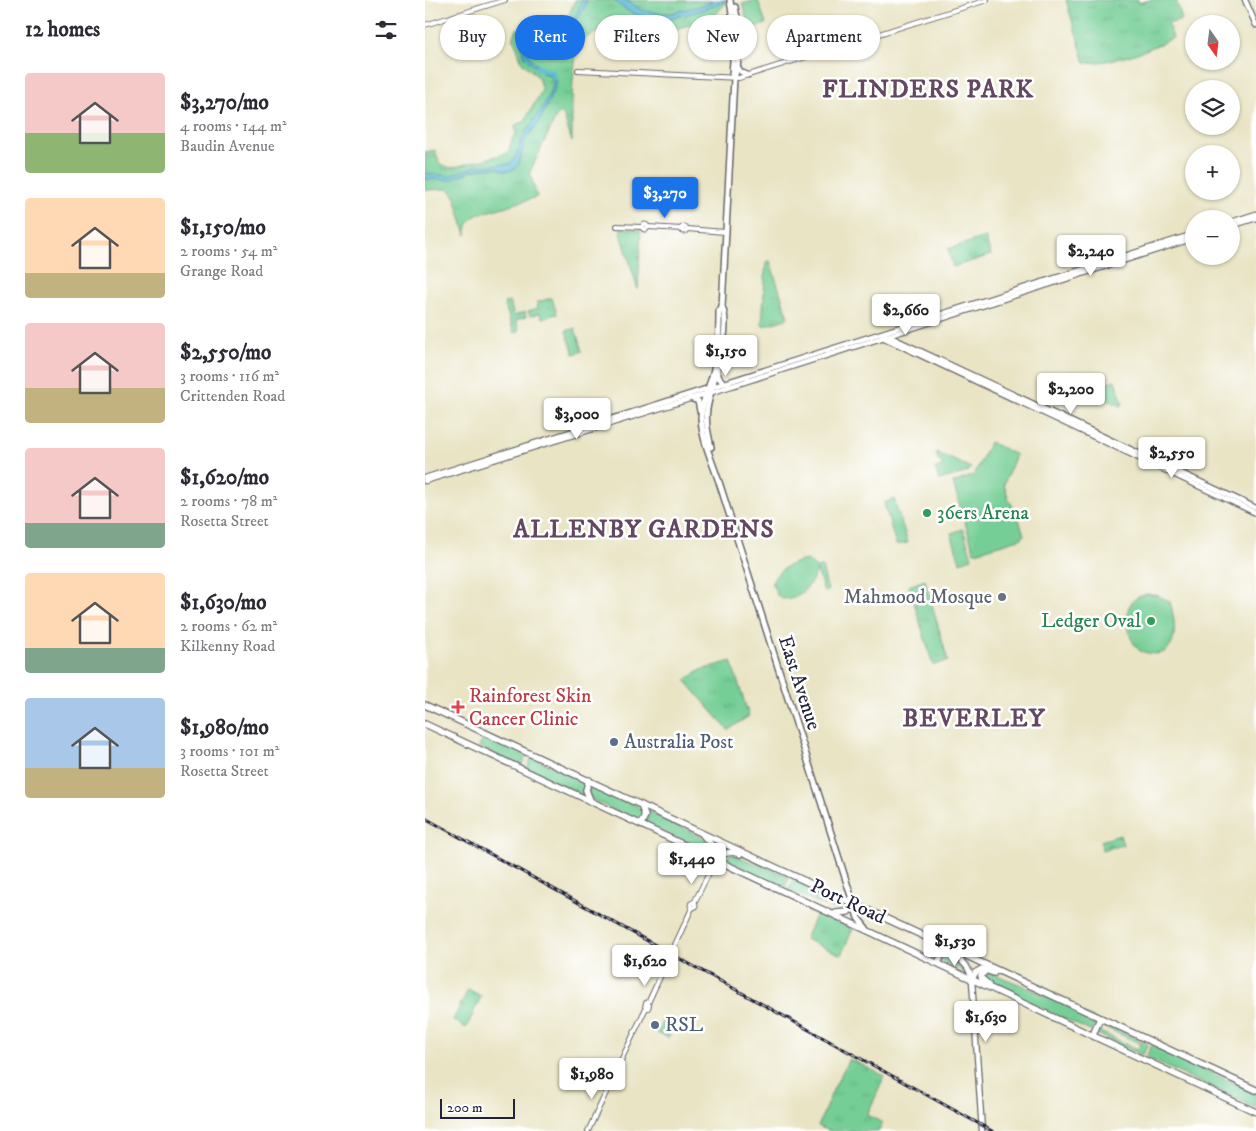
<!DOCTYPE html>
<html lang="en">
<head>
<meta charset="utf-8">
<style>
	body { margin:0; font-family:"IM FELL DW Pica",serif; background:#f7f7f7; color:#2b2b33; height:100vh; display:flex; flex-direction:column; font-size:19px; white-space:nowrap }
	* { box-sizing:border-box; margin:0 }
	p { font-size:16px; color:#7c7c81 }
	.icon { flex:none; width:28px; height:28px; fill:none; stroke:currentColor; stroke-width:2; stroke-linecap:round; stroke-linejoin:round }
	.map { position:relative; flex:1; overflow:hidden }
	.panel { display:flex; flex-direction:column; background:#fff; width:425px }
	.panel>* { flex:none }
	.banner { position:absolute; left:15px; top:15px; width:475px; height:45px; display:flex; gap:10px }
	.needle { width:32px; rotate:166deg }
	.buttons { position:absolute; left:760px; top:15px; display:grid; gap:10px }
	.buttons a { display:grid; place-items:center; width:55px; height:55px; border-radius:50%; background:#fff; box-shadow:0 1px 4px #0004; font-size:25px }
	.scale { position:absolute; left:15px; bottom:12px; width:75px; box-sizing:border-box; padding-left:5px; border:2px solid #22223b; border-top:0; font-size:14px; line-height:18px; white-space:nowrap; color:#22223b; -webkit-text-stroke:4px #fff; paint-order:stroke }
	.price { position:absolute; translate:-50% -42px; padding:0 11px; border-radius:5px; background:#fff; color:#222; font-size:16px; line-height:32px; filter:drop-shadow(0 1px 2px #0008) }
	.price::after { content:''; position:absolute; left:50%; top:30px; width:15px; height:11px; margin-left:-8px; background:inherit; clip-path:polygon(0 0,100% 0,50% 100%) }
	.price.current { background:#1a73e8; color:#fff }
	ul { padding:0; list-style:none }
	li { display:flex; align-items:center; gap:15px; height:125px; padding:0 25px }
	li span { display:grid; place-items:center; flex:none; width:140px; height:100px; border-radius:5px; color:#555 }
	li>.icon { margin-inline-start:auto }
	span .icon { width:60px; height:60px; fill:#fffc; stroke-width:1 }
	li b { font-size:21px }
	h2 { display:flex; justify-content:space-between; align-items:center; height:60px; padding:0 25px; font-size:21px }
	.tag { padding:0 18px; border-radius:22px; background:#fff; box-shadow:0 1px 4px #0004; font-size:18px; line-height:45px }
	.tag.current { background:#1a73e8; color:#fff }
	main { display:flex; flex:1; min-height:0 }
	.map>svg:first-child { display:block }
	.grass { fill:#75ce95; stroke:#4c7868 }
	.cemetery { fill:url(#cemetery-stones); stroke:#4c7868 }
	.park { fill:url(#park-tufts); stroke:#4c7868 }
	.water { fill:#55b8d4; stroke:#3c6d88 }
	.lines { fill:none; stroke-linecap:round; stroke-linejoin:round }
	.river { stroke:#55b8d4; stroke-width:4.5 }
	.tertiary-casing { stroke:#68666b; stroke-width:6 }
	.secondary-casing { stroke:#68666b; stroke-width:7 }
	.primary-casing { stroke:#68666b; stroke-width:8 }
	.trunk-casing { stroke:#68666b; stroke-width:8 }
	.tertiary { stroke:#fff; stroke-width:4 }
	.secondary { stroke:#fff; stroke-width:4.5 }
	.primary { stroke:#fff; stroke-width:5 }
	.trunk { stroke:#fff; stroke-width:5.5 }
	.rail-casing { stroke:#22223b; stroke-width:3 }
	.rail { stroke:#fff; stroke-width:1; stroke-dasharray:4; stroke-linecap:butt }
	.leisure-dot { fill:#2e9e5b; stroke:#fff; stroke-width:2 }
	.worship-dot { fill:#6b7280; stroke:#fff; stroke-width:2 }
	.health-dot { fill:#e0444e; stroke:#fff; stroke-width:2 }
	.service-dot { fill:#5c6f8a; stroke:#fff; stroke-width:2 }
	.labels { text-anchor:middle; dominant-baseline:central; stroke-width:5; stroke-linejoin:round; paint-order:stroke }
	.leisure-label { font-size:20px; fill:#27864d; stroke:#fff; text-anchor:start }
	.worship-label { font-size:20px; fill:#5b616d; stroke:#fff; text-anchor:end }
	.street-label { font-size:20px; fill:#22223b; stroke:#fff }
	.health-label { font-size:20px; fill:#be3a42; stroke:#fff; text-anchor:start }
	.service-label { font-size:20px; fill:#4e5e75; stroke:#fff; text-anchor:start }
	.district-label { font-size:25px; font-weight:bold; letter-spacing:1px; fill:#644861; stroke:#fff }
</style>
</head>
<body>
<main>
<section class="panel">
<h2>12 homes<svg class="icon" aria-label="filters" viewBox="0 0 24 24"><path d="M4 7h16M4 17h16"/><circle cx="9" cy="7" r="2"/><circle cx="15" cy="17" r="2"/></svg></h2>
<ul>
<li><span style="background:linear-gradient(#f6c9c9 60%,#8fb573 0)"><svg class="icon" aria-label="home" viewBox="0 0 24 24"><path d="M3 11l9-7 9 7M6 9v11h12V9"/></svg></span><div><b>$3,270/mo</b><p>4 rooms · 144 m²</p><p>Baudin Avenue</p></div></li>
<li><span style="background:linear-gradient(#ffd9b3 75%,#c2b280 0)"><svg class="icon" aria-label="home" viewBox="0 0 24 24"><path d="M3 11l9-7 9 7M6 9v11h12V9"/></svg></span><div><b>$1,150/mo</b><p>2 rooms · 54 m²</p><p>Grange Road</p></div></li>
<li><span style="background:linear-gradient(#f6c9c9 65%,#c2b280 0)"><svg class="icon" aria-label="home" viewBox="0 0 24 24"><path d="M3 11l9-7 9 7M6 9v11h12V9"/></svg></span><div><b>$2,550/mo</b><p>3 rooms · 116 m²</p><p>Crittenden Road</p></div></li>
<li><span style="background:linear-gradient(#f6c9c9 75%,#7fa58c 0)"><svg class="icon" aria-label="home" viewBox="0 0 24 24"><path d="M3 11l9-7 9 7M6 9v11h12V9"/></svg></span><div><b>$1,620/mo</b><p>2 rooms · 78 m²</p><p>Rosetta Street</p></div></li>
<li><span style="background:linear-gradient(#ffd9b3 75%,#7fa58c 0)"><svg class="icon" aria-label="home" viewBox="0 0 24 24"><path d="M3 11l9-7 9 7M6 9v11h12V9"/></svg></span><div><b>$1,630/mo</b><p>2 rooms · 62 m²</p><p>Kilkenny Road</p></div></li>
<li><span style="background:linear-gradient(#a9c7e8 70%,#c2b280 0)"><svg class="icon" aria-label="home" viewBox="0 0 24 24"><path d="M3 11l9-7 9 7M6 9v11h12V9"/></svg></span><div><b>$1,980/mo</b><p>3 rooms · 101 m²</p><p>Rosetta Street</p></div></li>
</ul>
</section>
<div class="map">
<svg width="831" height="1131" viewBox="0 0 831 1131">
	<defs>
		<pattern id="cemetery-stones" width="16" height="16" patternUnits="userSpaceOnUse" patternTransform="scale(1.25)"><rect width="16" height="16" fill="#75ce95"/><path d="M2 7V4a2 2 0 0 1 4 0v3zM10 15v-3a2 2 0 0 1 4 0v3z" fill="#65b181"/></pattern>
		<pattern id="park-tufts" width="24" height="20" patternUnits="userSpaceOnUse" patternTransform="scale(1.25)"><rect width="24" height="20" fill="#75ce95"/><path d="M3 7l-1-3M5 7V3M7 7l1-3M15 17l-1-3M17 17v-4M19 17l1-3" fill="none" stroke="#65b181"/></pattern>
	</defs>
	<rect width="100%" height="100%" fill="#fff"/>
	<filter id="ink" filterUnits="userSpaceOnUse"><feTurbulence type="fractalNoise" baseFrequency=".02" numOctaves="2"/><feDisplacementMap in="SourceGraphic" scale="10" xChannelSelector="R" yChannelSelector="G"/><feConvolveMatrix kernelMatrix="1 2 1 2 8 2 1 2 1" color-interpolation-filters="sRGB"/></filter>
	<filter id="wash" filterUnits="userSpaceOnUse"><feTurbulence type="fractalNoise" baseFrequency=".0096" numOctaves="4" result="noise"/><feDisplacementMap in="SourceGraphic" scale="20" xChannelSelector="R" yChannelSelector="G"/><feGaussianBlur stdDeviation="1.12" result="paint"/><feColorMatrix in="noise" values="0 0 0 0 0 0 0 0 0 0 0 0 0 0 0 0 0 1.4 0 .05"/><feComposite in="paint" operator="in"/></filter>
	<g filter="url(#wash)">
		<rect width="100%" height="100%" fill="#e9e4c4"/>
		<g class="grass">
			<polygon points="331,0 333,0 341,24 325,29 317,4"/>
			<polygon points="565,442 591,455 579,484 584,500 592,513 599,535 597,538 551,552 549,552 528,483 549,475"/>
			<polygon points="511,452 546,468 543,472 514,480 510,468 514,468 518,465 513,459"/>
			<polygon points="469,499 483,543 471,545 459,503"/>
			<polygon points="538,529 547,558 535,562 526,533"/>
			<path d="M383,560L391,568L397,567L403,591L399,592L392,570C386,586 375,599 357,599L352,595L347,583C353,568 368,562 383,560Z"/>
			<path d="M722,594L734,596L745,602C753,629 754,664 715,651C704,641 696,615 707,602C711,597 716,596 722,594Z"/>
			<polygon points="60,735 102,754 96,767 54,747"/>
			<polygon points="107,757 161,783 162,797 102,769"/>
			<path d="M164,784C178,790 216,801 219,815L215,822L167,800L163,790Z"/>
			<path d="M221,810L281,839C284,843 288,847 285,853L220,824L222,819Z"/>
			<polygon points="307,854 363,876 364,878 360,887 357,888 305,862 303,860 303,856"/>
			<polygon points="370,879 420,904 421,906 420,911 413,911 363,890"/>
			<path d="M518,950C529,955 538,961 542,973L516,961Z"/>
			<polygon points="564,972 606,989 670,1019 672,1020 667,1032 560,981 558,974"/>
			<polygon points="238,1020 250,1026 243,1038 232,1033"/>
			<polygon points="676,1022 722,1043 723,1045 718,1054 716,1055 672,1034 672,1031 675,1030 675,1032 713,1049 716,1044 677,1026 676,1027 674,1027"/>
			<polygon points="726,1046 728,1046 831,1093 831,1108 722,1058 722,1055"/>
		</g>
		<polygon class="cemetery" points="695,835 698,845 677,850 676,841"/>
		<g class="park">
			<path d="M150,0L303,1L288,17L233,35L173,32C167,34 161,37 157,42C145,55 147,122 147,142L138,114L132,115L105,172L112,197L52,215C44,221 41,224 41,235L29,194L23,189L0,190V152L10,150L15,164L26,168L83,153L87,139L91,134L90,125L99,122L117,90L113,77L97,62L88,37L92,29L105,24L124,19L126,24C142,26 145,12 150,0Z"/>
			<path d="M641,0H713L714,3L725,0H751L757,20L743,24L748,38C718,52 693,62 660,63Z"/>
			<polygon points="196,228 216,230 213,290 195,230"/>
			<polygon points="560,237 566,255 528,267 523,249"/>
			<polygon points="345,261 363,317 361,319 339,326 337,324 341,262"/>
			<polygon points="127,298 132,314 117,318 115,313 105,316 103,311 113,308 112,302"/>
			<polygon points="85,302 89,316 100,312 101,317 91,320 94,331 89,333 79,303"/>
			<polygon points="150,328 157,351 149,354 141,331"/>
			<polygon points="690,380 698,404 696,406 661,389"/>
			<polygon points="500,580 523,661 508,665 484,586"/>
			<polygon points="306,661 324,716 303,730 260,680 276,670"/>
			<polygon points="392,912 428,929 416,955 380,939"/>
			<polygon points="43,990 56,997 41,1028 28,1020"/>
			<polygon points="424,1059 460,1076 442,1115 458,1123 454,1131 404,1131 393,1126 408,1090"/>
		</g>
		<g class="water">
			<path d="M157,0H162L161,4C157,12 152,24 143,29C130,35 101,23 101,46C101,57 111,65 120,70C123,71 128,72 130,76C131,78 131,81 132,83L115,121L100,140L93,166L88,170L79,171L73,168H61L46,171L26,180L0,179V173L24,176L51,166L85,164L91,156L96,140L119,105L128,86V81L124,75L117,73V71C100,63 87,42 107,29C116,22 130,32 140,26C149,21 154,9 157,0Z"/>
			<path d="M188,0H201L217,10L233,13H246L282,4L289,0H303C272,13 232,28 201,10C196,7 193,3 188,0Z"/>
		</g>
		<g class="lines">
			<polyline class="river" points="112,67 127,72 129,78"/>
		</g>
	</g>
	<g filter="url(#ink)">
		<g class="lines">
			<g class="tertiary-casing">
				<g id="tertiary">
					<polyline points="0,25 80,0"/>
					<polyline points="153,70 314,78 562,0"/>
					<circle cx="220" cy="227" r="2.5"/>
					<polyline points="192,226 217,227"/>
					<circle cx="259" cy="229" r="2.5"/>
					<polyline points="223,227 257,229"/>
					<polyline points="262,229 300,232"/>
					<circle cx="268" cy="905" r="2.5"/>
					<polyline points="269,903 291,859"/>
					<polygon points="221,1003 224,1005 223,1008 220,1007"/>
					<polyline points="223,1003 267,908"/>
					<polyline points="190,1073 221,1008"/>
					<circle cx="189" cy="1076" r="2.5"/>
					<polyline points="163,1131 188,1078"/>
				</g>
			</g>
			<g class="secondary-casing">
				<g id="secondary">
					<polyline points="820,0 831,25"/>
					<polyline points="312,66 316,72 323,75"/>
					<polyline points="806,222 831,214"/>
					<polyline points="806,226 831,218"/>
					<polyline points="461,335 831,508"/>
					<polyline points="457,337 831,513"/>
					<polyline points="0,478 769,234"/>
					<polyline points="0,481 316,383 769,238"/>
					<path d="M528,951C534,963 543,961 547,980L557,1131"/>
				</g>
			</g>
			<g class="primary-casing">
				<g id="primary">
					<path d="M309,78C316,62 314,24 310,7"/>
					<path d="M297,307L294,311C294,330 294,350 289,369C286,385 276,400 276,418C277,441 288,463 295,485L433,918L441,928"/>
					<polyline points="292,372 294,378 299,383"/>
					<polyline points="265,398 273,401 275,411"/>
					<path d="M286,447C283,434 280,421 282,409C286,384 308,329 297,307L309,78L307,74L310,35L305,0"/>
				</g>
			</g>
			<g class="trunk-casing">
				<g id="trunk">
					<polyline points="0,705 831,1090"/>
					<polyline points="0,724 831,1112"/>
					<polyline points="164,780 161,790 165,800"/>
					<polyline points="216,824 220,816 216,805"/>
					<polyline points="278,835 288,847 291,859"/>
					<path d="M291,859C298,853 306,850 315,854"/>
					<polyline points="411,913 423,912 429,904"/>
					<polyline points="513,963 517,955 515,945"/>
					<polyline points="561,970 556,976 557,979 563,984"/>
					<polyline points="547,980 550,973 557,969 569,973"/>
					<polyline points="668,1035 675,1018"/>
				</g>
			</g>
			<use href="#tertiary" class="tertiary"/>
			<use href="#secondary" class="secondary"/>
			<use href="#primary" class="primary"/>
			<use href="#trunk" class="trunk"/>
			<g class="rail-casing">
				<polyline id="rail" points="0,818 567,1131"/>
			</g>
			<use href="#rail" class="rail"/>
		</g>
	</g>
	<g class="leisure-dot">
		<circle cx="502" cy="513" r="5"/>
		<circle cx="726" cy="621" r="5"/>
	</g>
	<circle class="worship-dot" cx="577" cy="597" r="5"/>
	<path class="health-dot" d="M30.5 699.5h5v5h5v5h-5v5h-5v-5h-5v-5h5z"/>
	<g class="service-dot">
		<circle cx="189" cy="742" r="5"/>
		<circle cx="230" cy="1025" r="5"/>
	</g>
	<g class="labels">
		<g class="leisure-label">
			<text x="512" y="513">36ers Arena</text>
			<text x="716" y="621" text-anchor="end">Ledger Oval</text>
		</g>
		<g class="worship-label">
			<text x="567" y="597">Mahmood Mosque</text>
		</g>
		<g class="street-label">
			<text transform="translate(374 683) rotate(72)">East Avenue</text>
			<text transform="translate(423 902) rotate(25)">Port Road</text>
		</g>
		<g class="health-label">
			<text x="44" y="696">Rainforest Skin<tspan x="44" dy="23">Cancer Clinic</tspan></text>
		</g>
		<g class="service-label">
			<text x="199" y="742">Australia Post</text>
			<text x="240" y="1025">RSL</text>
		</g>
		<g class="district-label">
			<text x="503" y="89">FLINDERS PARK</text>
			<text x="219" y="529">ALLENBY GARDENS</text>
			<text x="549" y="718">BEVERLEY</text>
		</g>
	</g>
</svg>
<div class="buttons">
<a><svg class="needle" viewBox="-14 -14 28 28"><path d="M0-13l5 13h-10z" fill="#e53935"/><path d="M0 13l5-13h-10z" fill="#7c7c81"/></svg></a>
<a><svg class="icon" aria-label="layers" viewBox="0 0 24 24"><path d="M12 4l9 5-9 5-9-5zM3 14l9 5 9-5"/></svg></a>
<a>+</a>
<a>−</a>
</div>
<div class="scale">200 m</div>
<b class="price current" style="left:240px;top:219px">$3,270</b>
<b class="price" style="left:666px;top:277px">$2,240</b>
<b class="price" style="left:481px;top:336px">$2,660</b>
<b class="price" style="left:301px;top:377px">$1,150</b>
<b class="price" style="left:646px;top:415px">$2,200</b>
<b class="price" style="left:152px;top:440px">$3,000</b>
<b class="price" style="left:747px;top:479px">$2,550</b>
<b class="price" style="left:267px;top:885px">$1,440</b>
<b class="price" style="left:530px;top:967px">$1,530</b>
<b class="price" style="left:220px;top:987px">$1,620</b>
<b class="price" style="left:561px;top:1043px">$1,630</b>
<b class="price" style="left:167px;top:1100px">$1,980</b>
<div class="banner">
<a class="tag">Buy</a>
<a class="tag current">Rent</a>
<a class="tag">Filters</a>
<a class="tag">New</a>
<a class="tag">Apartment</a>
</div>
</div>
</main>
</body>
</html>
